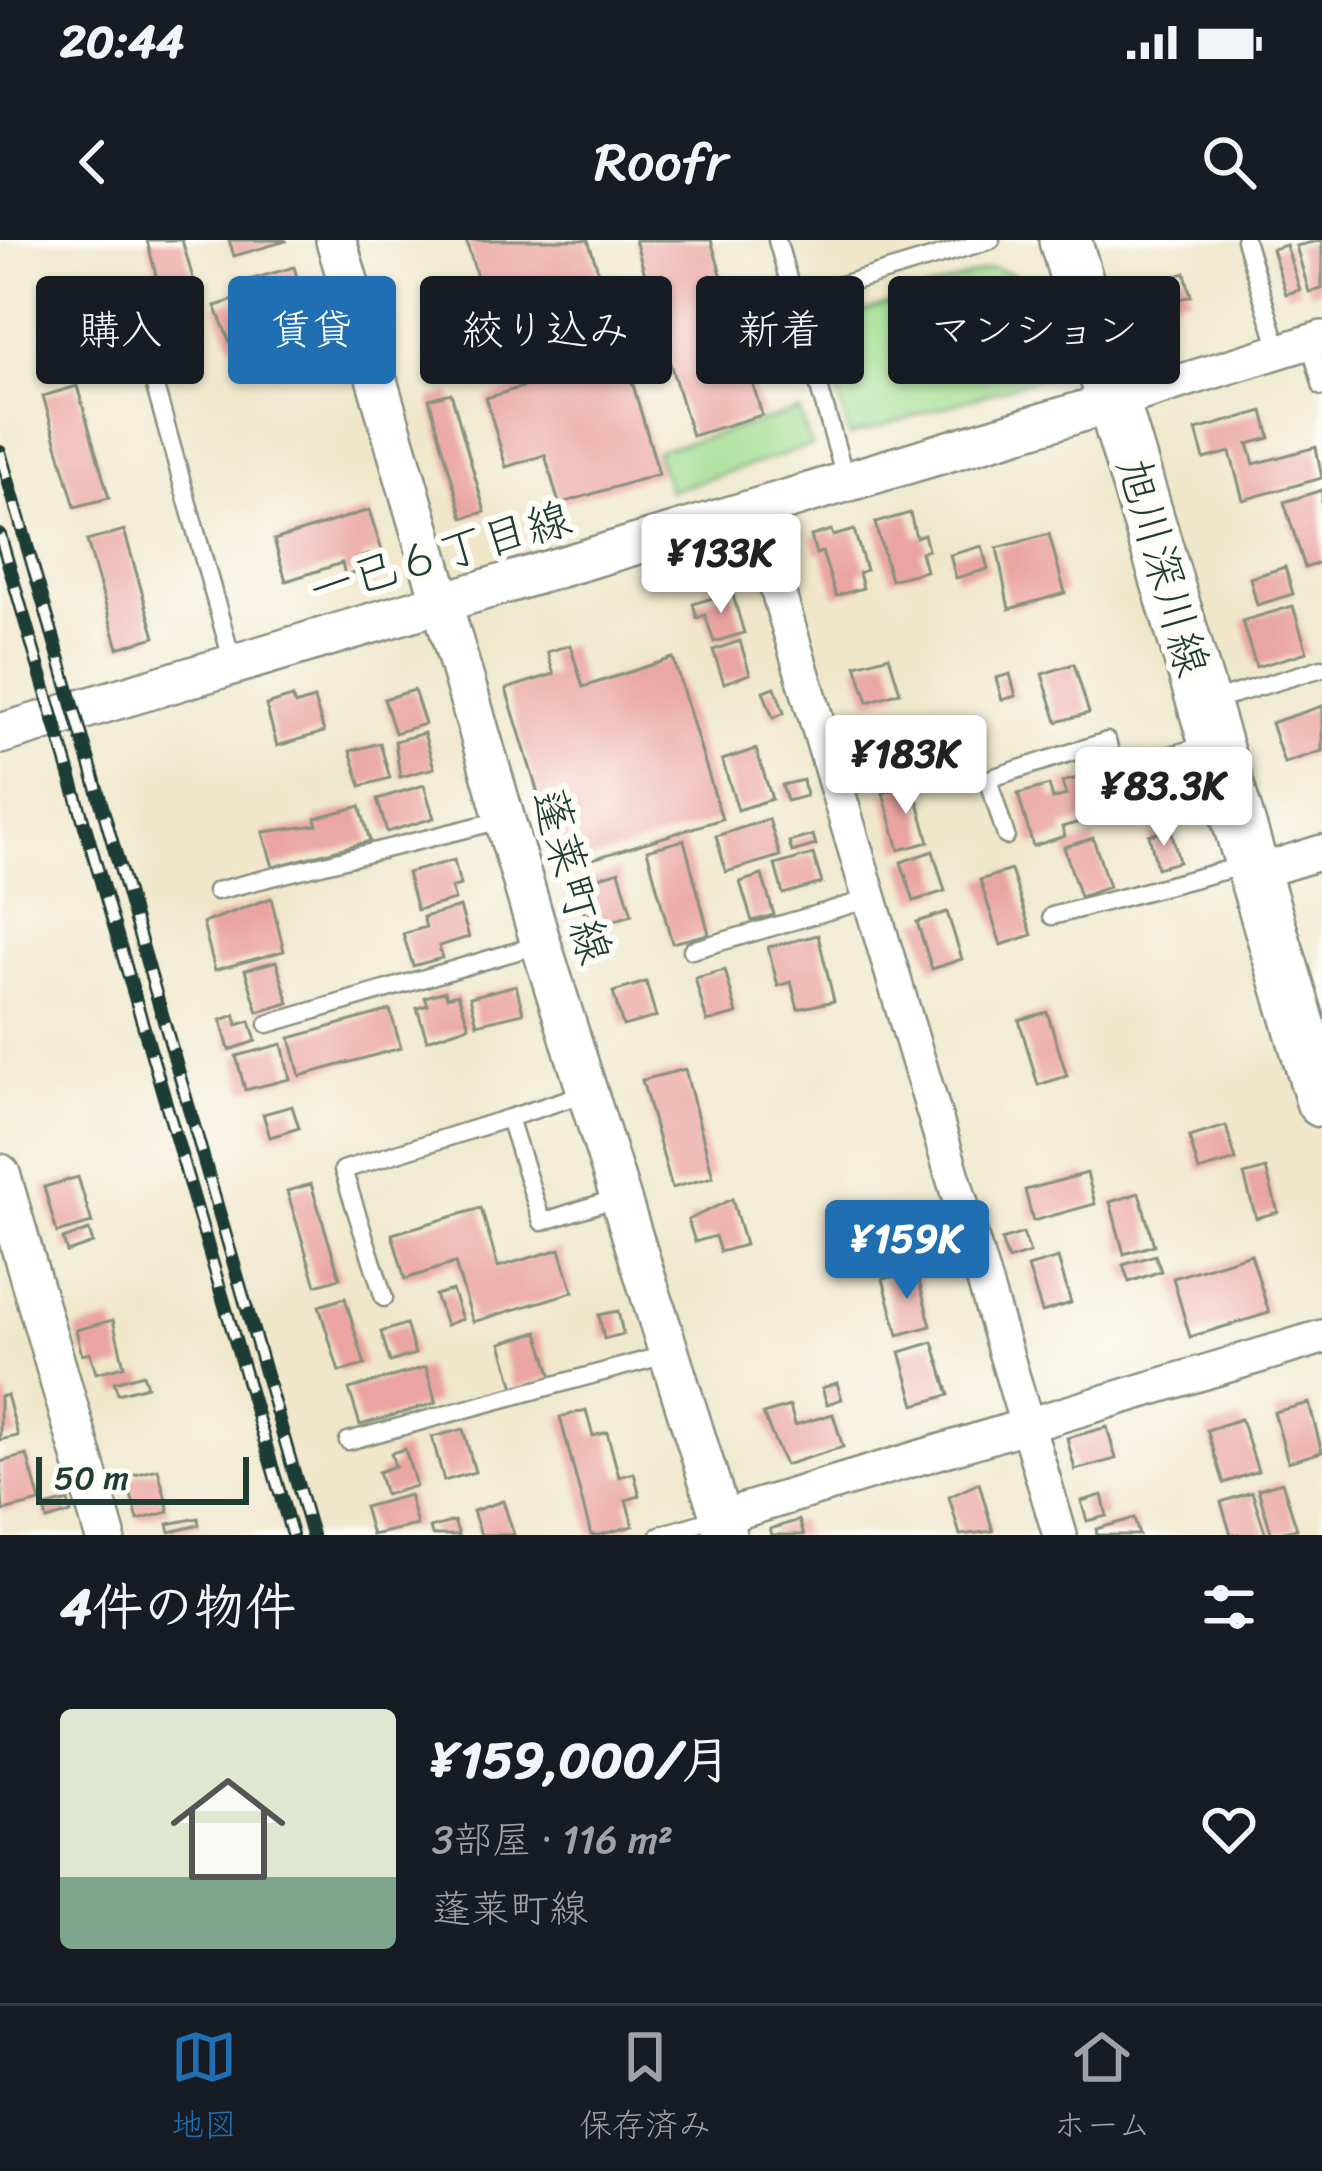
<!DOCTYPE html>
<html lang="ja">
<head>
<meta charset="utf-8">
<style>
	body { margin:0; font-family:Sriracha,"Klee One",sans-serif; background:#20242c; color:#f1f3f6; height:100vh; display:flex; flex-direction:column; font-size:45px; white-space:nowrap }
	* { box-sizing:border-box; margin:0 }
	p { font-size:39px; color:#9ea1a6 }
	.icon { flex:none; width:66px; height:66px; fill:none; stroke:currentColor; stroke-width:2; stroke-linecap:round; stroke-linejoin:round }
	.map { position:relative; height:1295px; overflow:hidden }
	.side { display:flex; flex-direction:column; background:#171b24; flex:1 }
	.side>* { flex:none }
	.hud { position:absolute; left:36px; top:36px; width:1251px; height:108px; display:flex; gap:24px }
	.scale { position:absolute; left:36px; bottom:30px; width:213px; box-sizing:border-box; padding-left:12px; border:6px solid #1f3d34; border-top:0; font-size:33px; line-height:42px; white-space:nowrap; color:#1f3d34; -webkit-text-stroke:9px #fdfcf7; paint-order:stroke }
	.price { position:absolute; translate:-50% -102px; padding:0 27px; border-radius:12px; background:#fff; color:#222; font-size:39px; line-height:78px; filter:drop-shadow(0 3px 6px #0008) }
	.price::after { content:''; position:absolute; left:50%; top:72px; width:36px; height:27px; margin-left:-18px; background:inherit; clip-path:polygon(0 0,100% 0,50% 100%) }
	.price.active { background:#1f6fb2; color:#fff }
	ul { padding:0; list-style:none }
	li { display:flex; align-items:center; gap:36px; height:300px; padding:0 60px }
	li+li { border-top:3px solid #363941 }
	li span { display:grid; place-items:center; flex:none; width:336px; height:240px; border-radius:12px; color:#555 }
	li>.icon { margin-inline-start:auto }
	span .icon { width:144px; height:144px; fill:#fffc; stroke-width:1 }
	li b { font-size:51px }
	h2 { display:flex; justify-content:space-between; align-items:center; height:144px; padding:0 60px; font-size:51px }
	.chip { padding:0 42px; border-radius:12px; background:#171b24; box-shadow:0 3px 9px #0004; font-size:42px; line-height:108px }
	.chip.active { background:#1f6fb2; color:#fff }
	.status { display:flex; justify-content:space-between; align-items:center; height:84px; padding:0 60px; background:#171b24; direction:ltr }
	.status svg { height:33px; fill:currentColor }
	header { display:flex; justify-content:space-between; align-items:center; height:156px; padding:0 60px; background:#171b24; font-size:54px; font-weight:600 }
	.tabs { display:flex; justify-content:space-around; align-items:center; height:168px; border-top:3px solid #363941; background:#171b24; font-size:33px; color:#9ea1a6 }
	.tabs a { display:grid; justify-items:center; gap:6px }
	.tabs .active { color:#1f6fb2 }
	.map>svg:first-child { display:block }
	.green { fill:#a1dd90; stroke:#608d62; stroke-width:3 }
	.building { fill:#eaa4a1 }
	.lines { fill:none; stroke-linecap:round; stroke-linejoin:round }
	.service-casing { stroke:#889280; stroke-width:21 }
	.minor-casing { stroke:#889280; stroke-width:38 }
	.tertiary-casing { stroke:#889280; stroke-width:44 }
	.primary-casing { stroke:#889280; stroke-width:56 }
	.service { stroke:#fff; stroke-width:16 }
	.minor { stroke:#fff; stroke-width:33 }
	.tertiary { stroke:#fff; stroke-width:39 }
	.primary { stroke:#fff; stroke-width:51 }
	.rail-casing { stroke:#1f3d34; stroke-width:14 }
	.rail { stroke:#fdfcf7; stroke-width:9; stroke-dasharray:27; stroke-linecap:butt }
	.labels { text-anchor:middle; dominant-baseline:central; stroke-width:12; stroke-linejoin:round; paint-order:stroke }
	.street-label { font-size:45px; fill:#1f3d34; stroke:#fdfcf7 }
</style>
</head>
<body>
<div class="status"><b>20:44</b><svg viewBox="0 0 49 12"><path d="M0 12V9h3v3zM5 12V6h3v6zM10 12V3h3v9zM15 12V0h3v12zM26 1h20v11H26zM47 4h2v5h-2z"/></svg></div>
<header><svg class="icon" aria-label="back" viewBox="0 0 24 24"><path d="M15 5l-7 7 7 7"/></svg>Roofr<svg class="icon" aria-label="search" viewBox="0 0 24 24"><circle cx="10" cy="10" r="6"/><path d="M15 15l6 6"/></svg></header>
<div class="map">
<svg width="1322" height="1295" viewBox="0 0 1322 1295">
	<rect width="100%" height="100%" fill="#fdfcf7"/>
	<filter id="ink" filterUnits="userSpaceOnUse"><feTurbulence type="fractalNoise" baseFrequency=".00833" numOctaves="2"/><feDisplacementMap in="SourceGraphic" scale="24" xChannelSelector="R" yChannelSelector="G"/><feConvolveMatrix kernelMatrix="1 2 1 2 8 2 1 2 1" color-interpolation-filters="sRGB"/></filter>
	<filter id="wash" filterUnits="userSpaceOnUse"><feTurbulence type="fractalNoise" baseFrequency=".004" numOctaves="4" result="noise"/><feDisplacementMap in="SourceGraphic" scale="48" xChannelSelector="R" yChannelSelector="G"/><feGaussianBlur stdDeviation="2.7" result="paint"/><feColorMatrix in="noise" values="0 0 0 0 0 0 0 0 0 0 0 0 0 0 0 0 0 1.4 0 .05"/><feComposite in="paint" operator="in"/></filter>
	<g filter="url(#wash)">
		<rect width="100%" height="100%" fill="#f0e7cb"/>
		<g class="green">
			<polygon points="992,28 1013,34 1042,137 849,196 822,86"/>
			<polygon points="799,171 811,206 669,251 656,211"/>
		</g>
		<g id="blocks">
			<g class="building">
				<polygon points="147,0 182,0 194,42 160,51"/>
				<polygon points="229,0 285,0 286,1 234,16"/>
				<polygon points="466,0 588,0 599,33 562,44 581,108 587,107 608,63 649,48 635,0 711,0 730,65 758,57 764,78 736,86 762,175 692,196 667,113 649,118 639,84 658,79 653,60 619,70 606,101 619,97 659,234 559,264 545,215 506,227 486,158 526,146 520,127 559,115 540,51 486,67"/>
				<polygon points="1322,0 1322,49 1309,52 1296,6"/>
				<polygon points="1286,5 1300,50 1286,54 1272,9"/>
				<polygon points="294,27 310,81 269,93 260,60 248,63 242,42"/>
				<polygon points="1185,33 1191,56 1149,67 1148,61 1140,64 1139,46"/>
				<polygon points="234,60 245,101 231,105 215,66"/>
				<polygon points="258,71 264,94 253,98 247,74"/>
				<polygon points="193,78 204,117 185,123 173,84"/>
				<polygon points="77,146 109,258 75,267 43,156"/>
				<polygon points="451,153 485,272 463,278 429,159"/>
				<polygon points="1263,171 1270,198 1248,204 1254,224 1316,207 1322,238 1243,260 1230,212 1204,219 1196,190"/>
				<polygon points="1322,250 1322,322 1305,328 1284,262"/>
				<polygon points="369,270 382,311 362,317 366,329 345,335 342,323 286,341 274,300"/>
				<polygon points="910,273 916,297 924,294 928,310 921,312 926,331 891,340 875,283"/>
				<polygon points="124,290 155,397 118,408 87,301"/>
				<polygon points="831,290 833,296 854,290 866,330 859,333 863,348 836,356 822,312 816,314 811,296"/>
				<polygon points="1049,294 1065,353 1009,369 997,308"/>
				<polygon points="982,306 988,329 956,338 950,315"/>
				<polygon points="1285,327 1293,354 1257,365 1250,338"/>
				<polygon points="732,352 744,393 714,402 705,375 697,378 693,364"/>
				<polygon points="1293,366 1307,412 1256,427 1242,381"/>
				<polygon points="740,401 750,434 724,443 713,410"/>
				<polygon points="570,405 583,447 673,418 722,579 567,627 560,605 554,606 506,449 554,434 547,412"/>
				<polygon points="889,416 900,452 868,462 856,425"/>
				<polygon points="1074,424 1089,473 1057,482 1042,434"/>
				<polygon points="1010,434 1016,456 1002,460 996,438"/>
				<polygon points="775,447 784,473 773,478 763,451"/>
				<polygon points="414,450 425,484 395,493 384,459"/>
				<polygon points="292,457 295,465 314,459 324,492 277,506 266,465"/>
				<polygon points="1322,466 1322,511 1284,523 1271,483"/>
				<polygon points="424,493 434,528 400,537 395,501"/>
				<polygon points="380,503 390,538 361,546 350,511"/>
				<polygon points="756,509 772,559 738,570 722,520"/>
				<polygon points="1081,537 1084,546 1097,542 1107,574 1062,587 1065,596 1033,606 1018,554 1049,545 1053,559 1066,555 1062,542"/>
				<polygon points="803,540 806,556 787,561 782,545"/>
				<polygon points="913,544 929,602 899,610 883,553"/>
				<polygon points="424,545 434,578 387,592 377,559"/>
				<polygon points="360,566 370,601 273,627 263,592 317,585 315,578"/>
				<polygon points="769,579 780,616 726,632 716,596"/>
				<polygon points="1171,590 1179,622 1157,628 1149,595"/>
				<polygon points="813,595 816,605 792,612 789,602"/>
				<polygon points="1093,598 1109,647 1080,657 1064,607"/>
				<polygon points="684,600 709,694 672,703 647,610"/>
				<polygon points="933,611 945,651 914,661 901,622"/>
				<polygon points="813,614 822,643 783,654 775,625"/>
				<polygon points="454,620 460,645 451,648 455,660 417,670 407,633"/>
				<polygon points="1011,630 1032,695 1001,705 980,640"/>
				<polygon points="619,631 632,675 599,685 595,672 585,675 580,657 590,654 586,641"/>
				<polygon points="762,635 774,675 752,681 740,642"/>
				<polygon points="271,658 284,711 215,730 203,683"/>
				<polygon points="460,667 469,697 439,706 442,718 413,726 403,694 426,687 423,677"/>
				<polygon points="947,672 962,719 932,729 917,682"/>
				<polygon points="818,695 834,761 798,769 791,742 778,746 768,707"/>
				<polygon points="276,721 289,763 258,772 245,730"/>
				<polygon points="725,730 737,774 707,782 695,738"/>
				<polygon points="646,742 656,777 623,786 613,752"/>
				<polygon points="516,745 523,773 477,784 470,757"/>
				<polygon points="445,751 447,757 458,754 469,786 427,800 417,768 428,765 425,757"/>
				<polygon points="390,770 401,808 300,836 290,798"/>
				<polygon points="1047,772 1067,836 1038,845 1019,780"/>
				<polygon points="235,775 237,785 250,781 256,801 229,810 221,780"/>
				<polygon points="282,804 290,839 245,850 236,816"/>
				<polygon points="685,829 713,937 672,948 642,840"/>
				<polygon points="292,866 299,888 270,897 263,874"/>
				<polygon points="1226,886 1236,920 1199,931 1189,897"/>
				<polygon points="1266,929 1278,972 1256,978 1244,935"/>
				<polygon points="1087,933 1095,964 1033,981 1025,950"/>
				<polygon points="78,937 92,983 57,993 44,947"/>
				<polygon points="311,944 340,1038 316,1045 287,951"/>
				<polygon points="1139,953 1154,1005 1124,1014 1110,962"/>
				<polygon points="732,959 745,1005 720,1012 715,996 695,1002 688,980"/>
				<polygon points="481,968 498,1027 560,1009 573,1052 473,1082 455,1023 405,1039 392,994"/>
				<polygon points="913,979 926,1014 893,1023 884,986"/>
				<polygon points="89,990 93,1003 67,1012 63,999"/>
				<polygon points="1023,993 1030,1013 1008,1020 1001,1000"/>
				<polygon points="1251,1014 1269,1073 1190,1097 1173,1038"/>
				<polygon points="1155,1015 1161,1031 1129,1042 1123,1025"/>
				<polygon points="1058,1018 1071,1063 1042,1072 1028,1027"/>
				<polygon points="916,1030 931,1086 898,1095 883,1039"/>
				<polygon points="452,1050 462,1079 446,1085 435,1055"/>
				<polygon points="345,1058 365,1125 339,1132 319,1066"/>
				<polygon points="618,1071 623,1094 604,1099 599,1075"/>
				<polygon points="113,1080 124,1126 96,1133 90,1113 82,1115 76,1090"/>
				<polygon points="406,1084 415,1114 390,1122 381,1092"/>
				<polygon points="538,1092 552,1137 514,1148 501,1103"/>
				<polygon points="933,1102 949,1155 915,1165 900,1112"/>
				<polygon points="426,1127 436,1163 360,1185 349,1149"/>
				<polygon points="143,1134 147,1146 118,1154 114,1142"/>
				<polygon points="837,1143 842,1159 827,1164 822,1148"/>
				<polygon points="7,1155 18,1196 0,1200 0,1157"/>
				<polygon points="1309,1163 1322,1212 1288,1222 1274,1172"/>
				<polygon points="790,1166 795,1185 833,1174 843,1207 785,1225 763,1174"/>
				<polygon points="586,1170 593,1196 607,1192 619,1237 634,1233 640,1256 626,1260 633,1286 599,1295 591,1295 560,1177"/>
				<polygon points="1241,1179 1258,1231 1224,1243 1207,1190"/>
				<polygon points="1107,1187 1116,1219 1075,1230 1067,1198"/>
				<polygon points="463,1189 475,1232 444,1241 432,1197"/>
				<polygon points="405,1209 416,1246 385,1255 378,1232 395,1226 391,1213"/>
				<polygon points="27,1215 40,1262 3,1271 0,1222"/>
				<polygon points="158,1229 169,1272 138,1280 126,1237"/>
				<polygon points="1282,1242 1297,1289 1272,1295 1258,1249"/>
				<polygon points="979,1243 993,1291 960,1295 949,1257"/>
				<polygon points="1252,1252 1266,1295 1231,1295 1221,1262"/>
				<polygon points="409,1255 417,1285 372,1295 364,1267"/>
				<polygon points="1102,1255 1107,1276 1087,1281 1081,1261"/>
				<polygon points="68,1261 71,1273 47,1280 44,1267"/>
				<polygon points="503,1261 514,1295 481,1295 473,1271"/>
				<polygon points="198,1278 199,1285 170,1292 168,1284"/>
				<polygon points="1134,1278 1139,1295 1097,1295 1096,1289"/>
				<polygon points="799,1280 804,1295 772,1295 770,1289"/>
				<polygon points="454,1281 459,1295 432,1295 430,1288"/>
			</g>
		</g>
	</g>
	<g filter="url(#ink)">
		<use href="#blocks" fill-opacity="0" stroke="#889280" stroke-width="3"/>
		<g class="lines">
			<g class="service-casing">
				<g id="service">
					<polyline points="777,0 846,241"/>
					<polyline points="1245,0 1279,110"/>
					<polyline points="794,59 991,0"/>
					<polyline points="1310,102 1322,147"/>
					<polyline points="150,129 233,423"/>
					<polyline points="1208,462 1322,428"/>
					<polyline points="1006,596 988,539 1107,501 1116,532 1208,504"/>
					<polyline points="216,651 506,579"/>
					<polyline points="1052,676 1249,624"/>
					<polyline points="692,710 870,659"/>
					<polyline points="268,784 541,704"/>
					<polyline points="586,853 509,878 542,982 620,957"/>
					<polyline points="384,1058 343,930 509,878"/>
					<polyline points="348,1201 669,1114"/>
					<polyline points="660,1295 721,1277"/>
				</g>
			</g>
			<g class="minor-casing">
				<g id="minor">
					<polyline points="1114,162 1322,98"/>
					<polyline points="754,271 1060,1295"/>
					<polyline points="1254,633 1322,612"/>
					<polyline points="721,1277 1322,1097"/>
				</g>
			</g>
			<g class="tertiary-casing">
				<g id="tertiary">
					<polyline points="336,0 541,704 726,1295"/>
					<polyline points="0,494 1114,162"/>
					<polyline points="0,934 105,1295"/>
				</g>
			</g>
			<g class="primary-casing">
				<polyline id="primary" points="1065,0 1322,861"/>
			</g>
			<use href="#service" class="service"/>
			<use href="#minor" class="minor"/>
			<use href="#tertiary" class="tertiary"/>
			<use href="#primary" class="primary"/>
			<g class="rail-casing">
				<g id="rail">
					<polyline points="0,212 312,1295"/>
					<polyline points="0,295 292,1295"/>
				</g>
			</g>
			<use href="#rail" class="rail"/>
		</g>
	</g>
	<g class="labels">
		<g class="street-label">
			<text transform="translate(440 314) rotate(-16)">一已６丁目線</text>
			<text transform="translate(1163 327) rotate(74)">旭川深川線</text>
			<text transform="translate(572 636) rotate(74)">蓬莱町線</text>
		</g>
	</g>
</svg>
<div class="scale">50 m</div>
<b class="price" style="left:721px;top:376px">¥133K</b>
<b class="price" style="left:906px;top:577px">¥183K</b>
<b class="price" style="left:1164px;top:609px">¥83.3K</b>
<b class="price active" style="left:907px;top:1062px">¥159K</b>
<div class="hud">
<a class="chip">購入</a>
<a class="chip active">賃貸</a>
<a class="chip">絞り込み</a>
<a class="chip">新着</a>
<a class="chip">マンション</a>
</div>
</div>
<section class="side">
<h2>4件の物件<svg class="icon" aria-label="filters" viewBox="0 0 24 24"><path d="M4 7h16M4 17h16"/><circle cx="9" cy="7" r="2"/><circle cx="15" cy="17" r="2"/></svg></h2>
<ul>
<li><span style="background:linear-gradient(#dfe7d0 70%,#7fa58c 0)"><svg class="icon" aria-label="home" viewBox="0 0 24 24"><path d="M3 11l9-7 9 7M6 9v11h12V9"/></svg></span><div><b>¥159,000/月</b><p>3部屋 · 116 m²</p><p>蓬莱町線</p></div><svg class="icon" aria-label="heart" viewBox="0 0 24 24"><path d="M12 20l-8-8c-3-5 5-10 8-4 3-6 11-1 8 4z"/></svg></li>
</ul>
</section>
<nav class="tabs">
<a class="active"><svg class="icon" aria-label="map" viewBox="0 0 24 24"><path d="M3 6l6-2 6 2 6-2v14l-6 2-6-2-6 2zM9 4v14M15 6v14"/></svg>地図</a>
<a><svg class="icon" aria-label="saved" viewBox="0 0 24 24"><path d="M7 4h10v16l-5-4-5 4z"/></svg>保存済み</a>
<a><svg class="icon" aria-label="home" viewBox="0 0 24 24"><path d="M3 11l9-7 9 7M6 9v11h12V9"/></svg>ホーム</a>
</nav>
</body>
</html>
